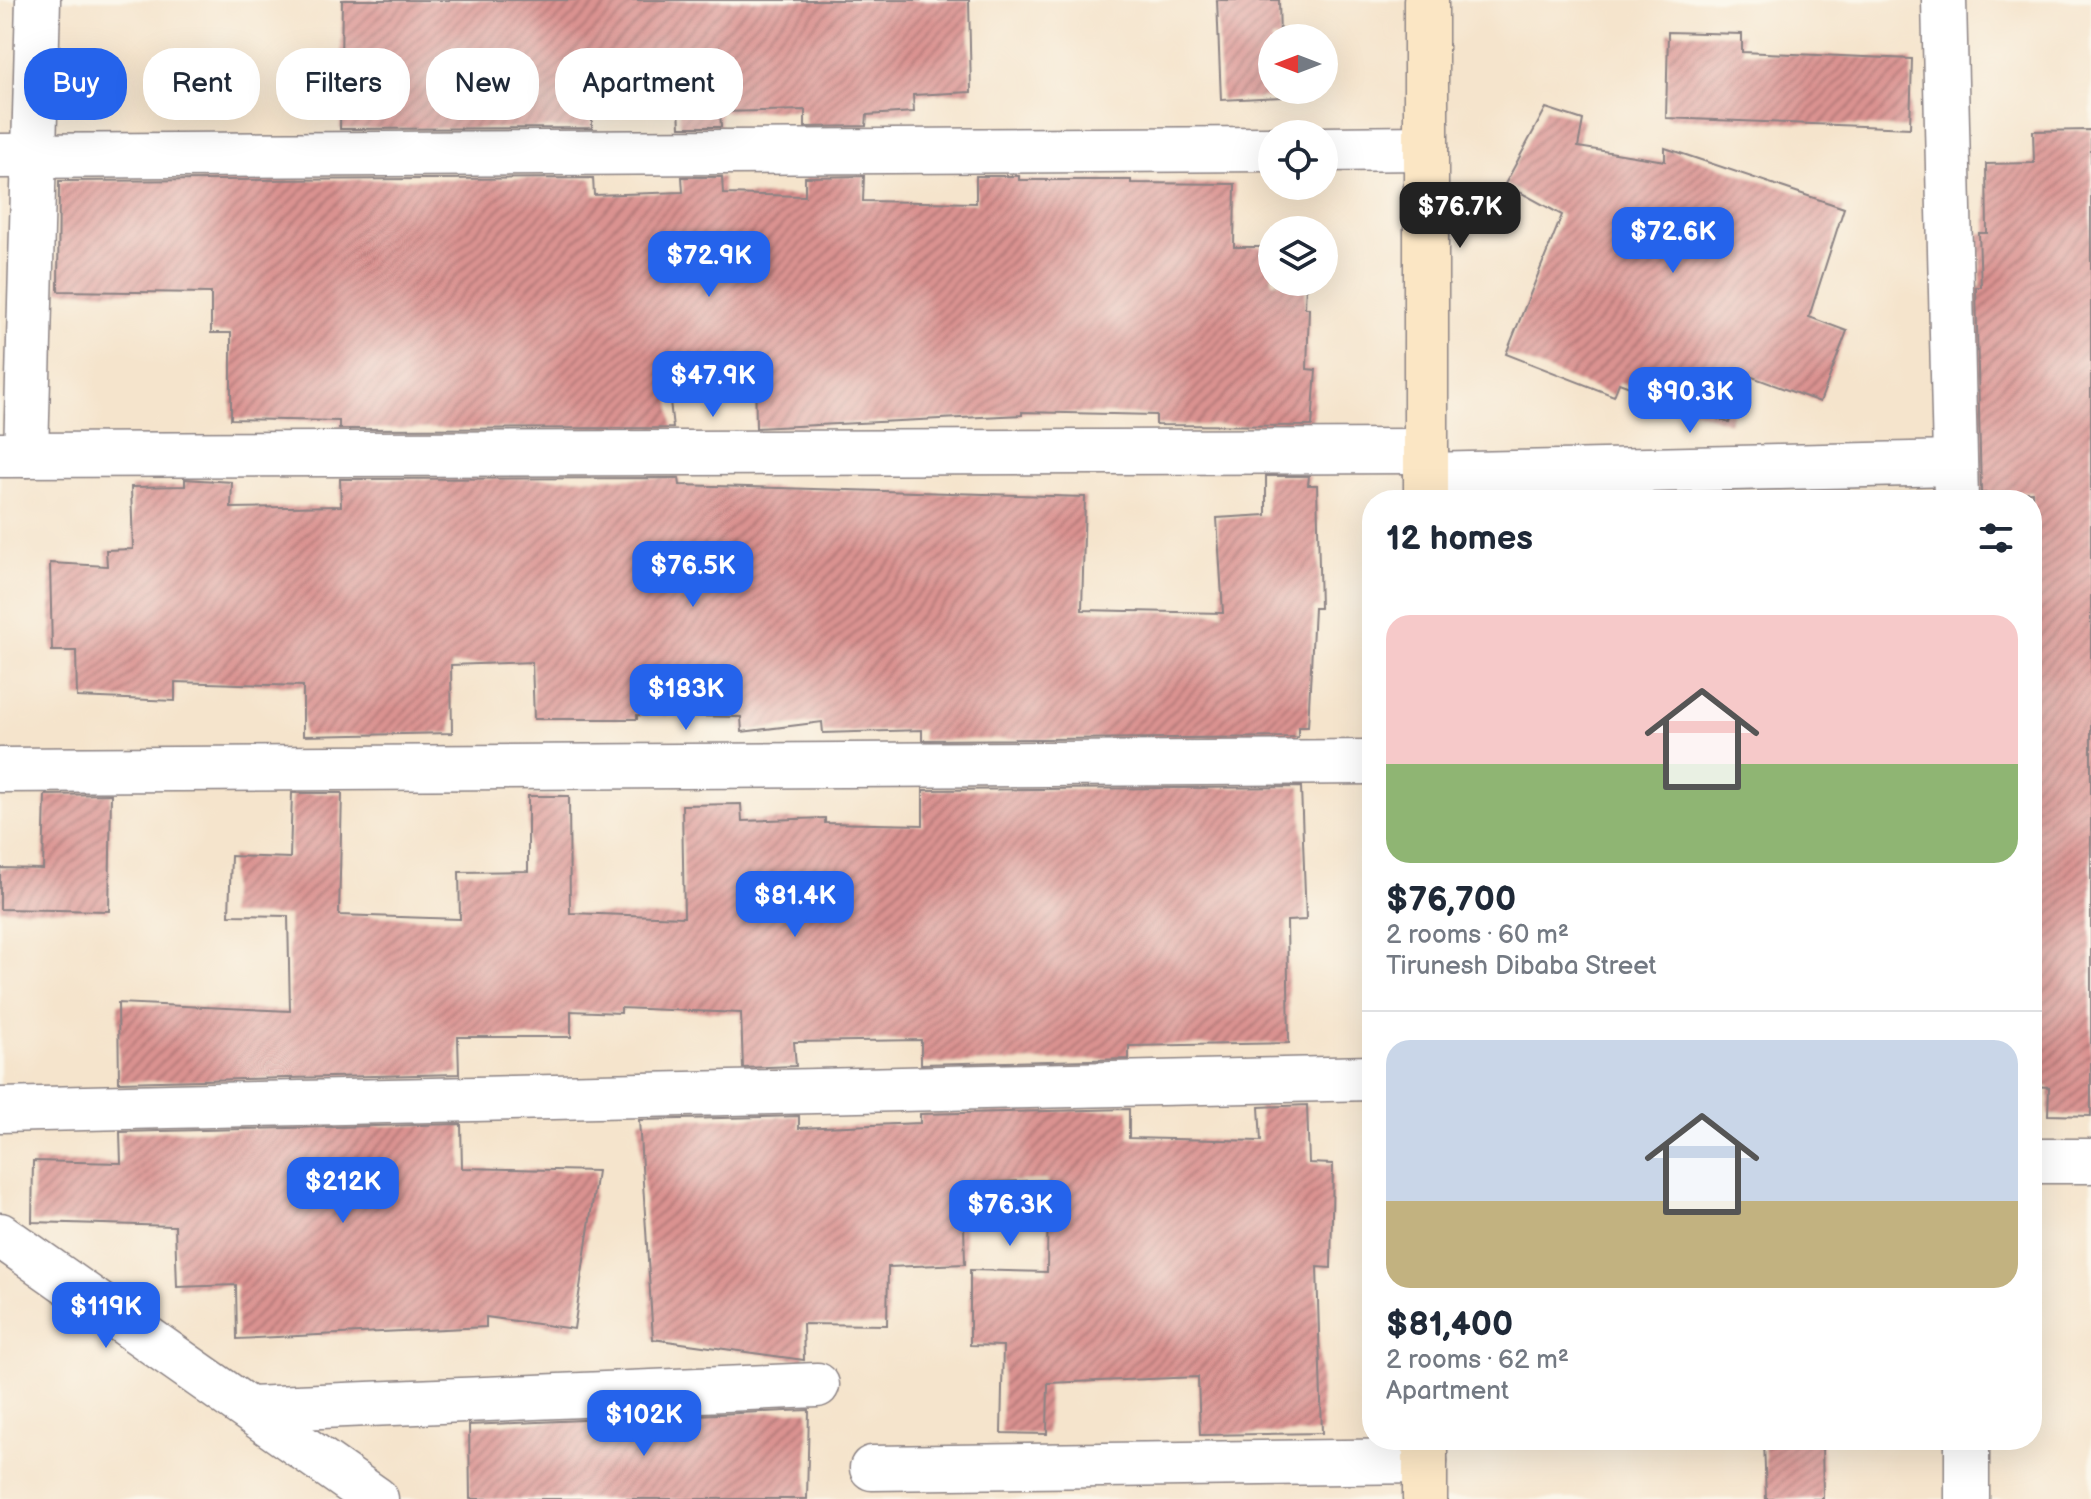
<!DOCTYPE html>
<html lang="en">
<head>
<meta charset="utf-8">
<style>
	body { margin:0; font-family:"Balsamiq Sans",sans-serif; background:#f6f6f7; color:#1f2937; height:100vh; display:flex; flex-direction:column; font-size:30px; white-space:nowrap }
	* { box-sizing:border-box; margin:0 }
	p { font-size:26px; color:#747a83 }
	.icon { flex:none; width:44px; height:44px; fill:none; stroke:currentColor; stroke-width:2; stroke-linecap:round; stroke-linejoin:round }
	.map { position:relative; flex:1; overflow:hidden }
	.panel { position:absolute; left:1362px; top:490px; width:680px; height:960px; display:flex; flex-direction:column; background:#fff; border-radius:32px; box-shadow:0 8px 32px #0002 }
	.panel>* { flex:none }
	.top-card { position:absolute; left:24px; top:48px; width:760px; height:72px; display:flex; gap:16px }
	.needle { width:52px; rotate:270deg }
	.controls { position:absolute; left:1258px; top:24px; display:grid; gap:16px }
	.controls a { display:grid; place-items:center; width:80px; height:80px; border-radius:50%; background:#fff; box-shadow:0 8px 32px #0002; font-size:40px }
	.price { position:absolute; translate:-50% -68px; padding:0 18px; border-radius:16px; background:#2563eb; color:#fff; font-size:26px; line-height:52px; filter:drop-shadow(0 2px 4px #0008) }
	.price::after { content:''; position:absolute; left:50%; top:48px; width:24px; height:18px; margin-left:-12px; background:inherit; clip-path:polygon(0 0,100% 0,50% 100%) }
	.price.current { background:#222; color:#fff }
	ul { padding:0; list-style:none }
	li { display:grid; align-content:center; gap:16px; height:424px; padding:0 24px }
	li+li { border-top:2px solid #e0e1e3 }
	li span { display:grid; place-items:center; height:248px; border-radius:24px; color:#555 }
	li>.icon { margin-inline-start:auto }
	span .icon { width:144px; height:144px; fill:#fffc; stroke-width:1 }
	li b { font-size:34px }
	h2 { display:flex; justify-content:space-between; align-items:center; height:96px; padding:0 24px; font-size:34px }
	.tag { padding:0 28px; border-radius:32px; background:#fff; box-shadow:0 8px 32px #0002; font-size:28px; line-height:72px }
	.tag.current { background:#2563eb; color:#fff }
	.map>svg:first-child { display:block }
	.building { fill:url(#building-hatch) }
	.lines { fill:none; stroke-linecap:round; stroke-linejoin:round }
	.minor-casing { stroke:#8c8384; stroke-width:47 }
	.secondary-casing { stroke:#8c8384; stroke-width:47 }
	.minor { stroke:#fff; stroke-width:44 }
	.secondary { stroke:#fbe6c4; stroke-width:44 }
</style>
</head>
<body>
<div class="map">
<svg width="2091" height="1499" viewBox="0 0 2091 1499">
	<defs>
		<pattern id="building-hatch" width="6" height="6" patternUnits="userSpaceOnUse" patternTransform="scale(2)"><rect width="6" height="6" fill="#da9290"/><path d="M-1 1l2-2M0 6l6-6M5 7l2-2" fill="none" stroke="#b07777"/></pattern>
	</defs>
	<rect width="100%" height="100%" fill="#fbf7ec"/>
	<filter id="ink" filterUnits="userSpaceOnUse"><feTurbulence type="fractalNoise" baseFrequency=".0125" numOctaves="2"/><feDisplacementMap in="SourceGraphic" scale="16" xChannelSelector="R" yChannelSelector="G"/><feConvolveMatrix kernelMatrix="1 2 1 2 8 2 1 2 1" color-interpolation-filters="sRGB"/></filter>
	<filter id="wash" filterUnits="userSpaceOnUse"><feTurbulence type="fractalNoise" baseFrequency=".006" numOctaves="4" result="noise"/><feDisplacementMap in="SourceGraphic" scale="32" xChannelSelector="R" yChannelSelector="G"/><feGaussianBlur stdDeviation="1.8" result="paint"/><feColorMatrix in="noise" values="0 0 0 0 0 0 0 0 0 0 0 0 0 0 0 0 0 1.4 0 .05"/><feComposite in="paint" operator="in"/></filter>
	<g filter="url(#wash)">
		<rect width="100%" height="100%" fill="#f5e4cc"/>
		<g id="blocks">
			<g class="building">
				<polygon points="342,0 969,0 971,92 913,95 914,112 867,115 866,126 805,127 805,110 720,112 721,127 680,127 679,109 592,111 592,128 340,129"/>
				<polygon points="1217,0 1279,0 1280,38 1272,38 1272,90 1282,90 1282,97 1221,100"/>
				<polygon points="1668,32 1742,34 1742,52 1912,59 1910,128 1666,118"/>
				<polygon points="1546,108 1583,120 1578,147 1665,161 1665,148 1844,208 1809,317 1847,331 1820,402 1747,375 1729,423 1619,383 1614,396 1506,354 1562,215 1505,184"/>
				<polygon points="2091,130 2091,1116 2048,1115 2049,1087 2032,1086 2032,492 1981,493 1976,287 1981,287 1979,233 1987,233 1986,164 2034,163 2033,131"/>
				<polygon points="864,176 863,201 976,203 976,176 1019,176 1019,180 1131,180 1131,183 1235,184 1234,247 1272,247 1272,282 1306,282 1305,308 1309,308 1307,369 1316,370 1312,426 1156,425 1156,415 1022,412 1022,415 756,428 755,364 666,365 673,428 339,429 339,421 231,419 231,333 211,333 211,293 58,291 59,181 593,178 594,195 683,192 682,177 722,177 723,194 805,196 805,177"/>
				<polygon points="1266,476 1309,476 1308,485 1317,485 1320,608 1314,608 1308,727 1298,727 1298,737 922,740 922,730 823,733 822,722 742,732 741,717 637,715 637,719 534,719 532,662 451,665 452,733 303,736 303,686 175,682 175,701 77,697 76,651 52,651 50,563 107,566 106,550 133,549 131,487 185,486 185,479 232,482 231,508 341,506 340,479 679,478 680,485 1085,497 1082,610 1223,613 1217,518 1266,515"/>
				<polygon points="1301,787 1306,920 1287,921 1289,1043 1129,1046 1129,1059 921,1064 921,1040 794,1042 796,1066 743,1068 741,1013 621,1008 621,1013 571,1011 571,1037 458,1037 459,1074 119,1082 118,1003 290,1011 288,916 229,915 231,856 290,858 292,793 342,793 339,915 460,919 459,872 528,871 528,796 569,796 570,913 684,917 682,805 741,804 742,821 825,818 825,823 923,825 923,790"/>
				<polygon points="111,794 109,911 0,909 0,868 43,869 45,795"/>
				<polygon points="1307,1105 1309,1163 1333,1164 1331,1268 1317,1267 1322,1433 1200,1435 1198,1377 1048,1383 1047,1434 1001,1433 1003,1346 970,1345 970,1270 1047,1272 1048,1180 963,1183 965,1264 888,1267 887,1325 803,1324 804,1360 653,1339 639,1120 799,1116 799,1128 920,1123 920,1114 1129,1109 1129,1138 1261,1141 1259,1107"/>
				<polygon points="461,1124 462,1168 597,1171 574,1329 486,1317 486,1327 237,1339 236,1285 177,1287 175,1226 32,1222 33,1161 121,1163 120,1132"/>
				<polygon points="809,1410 807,1499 470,1499 469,1425"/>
				<polygon points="1764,1440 1822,1440 1823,1499 1766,1499"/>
			</g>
		</g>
	</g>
	<g filter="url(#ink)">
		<use href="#blocks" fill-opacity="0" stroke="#8c8384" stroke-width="2"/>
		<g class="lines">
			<g class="minor-casing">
				<g id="minor">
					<polyline points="1944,0 1956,500"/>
					<polyline points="1324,149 1426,148"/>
					<polyline points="0,156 1272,149"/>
					<polyline points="0,455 1426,451"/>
					<polyline points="26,455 38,0"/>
					<polyline points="1426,475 1955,463"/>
					<polyline points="0,770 1372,762"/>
					<polyline points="0,1110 1372,1078"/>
					<polyline points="2032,1161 2091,1161"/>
					<polyline points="0,1235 376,1499"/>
					<polyline points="250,1409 817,1385"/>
					<polyline points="1967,1440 1967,1499"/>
					<polyline points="872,1468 1425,1461"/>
				</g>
			</g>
			<g class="secondary-casing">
				<g id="secondary">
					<polyline points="1426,0 1426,500"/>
					<polyline points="1425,1440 1425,1499"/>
				</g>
			</g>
			<use href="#minor" class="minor"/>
			<use href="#secondary" class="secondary"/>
		</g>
	</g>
</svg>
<div class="controls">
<a><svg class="needle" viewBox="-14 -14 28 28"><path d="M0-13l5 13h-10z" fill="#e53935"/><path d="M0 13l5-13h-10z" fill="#747a83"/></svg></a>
<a><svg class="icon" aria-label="locate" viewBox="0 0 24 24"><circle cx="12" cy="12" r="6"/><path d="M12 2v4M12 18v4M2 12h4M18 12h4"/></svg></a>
<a><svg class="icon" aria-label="layers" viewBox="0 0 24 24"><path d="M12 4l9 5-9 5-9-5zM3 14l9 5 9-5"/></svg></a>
</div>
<b class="price current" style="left:1460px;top:250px">$76.7K</b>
<b class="price" style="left:1673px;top:275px">$72.6K</b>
<b class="price" style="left:709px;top:299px">$72.9K</b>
<b class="price" style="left:713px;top:419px">$47.9K</b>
<b class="price" style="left:1690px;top:435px">$90.3K</b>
<b class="price" style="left:693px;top:609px">$76.5K</b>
<b class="price" style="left:686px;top:732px">$183K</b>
<b class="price" style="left:795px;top:939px">$81.4K</b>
<b class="price" style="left:343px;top:1225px">$212K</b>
<b class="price" style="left:1010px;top:1248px">$76.3K</b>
<b class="price" style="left:106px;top:1350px">$119K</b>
<b class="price" style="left:644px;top:1458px">$102K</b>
<div class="top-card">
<a class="tag current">Buy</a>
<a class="tag">Rent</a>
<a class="tag">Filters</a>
<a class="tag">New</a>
<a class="tag">Apartment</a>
</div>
<section class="panel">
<h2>12 homes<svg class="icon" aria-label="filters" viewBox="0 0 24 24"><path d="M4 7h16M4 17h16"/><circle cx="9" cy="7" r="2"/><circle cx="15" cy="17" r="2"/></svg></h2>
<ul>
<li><span style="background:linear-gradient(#f6c9c9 60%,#8fb573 0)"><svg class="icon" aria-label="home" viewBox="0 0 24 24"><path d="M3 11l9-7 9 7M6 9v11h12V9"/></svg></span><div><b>$76,700</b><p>2 rooms · 60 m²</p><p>Tirunesh Dibaba Street</p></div></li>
<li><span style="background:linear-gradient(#c9d6e8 65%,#c2b280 0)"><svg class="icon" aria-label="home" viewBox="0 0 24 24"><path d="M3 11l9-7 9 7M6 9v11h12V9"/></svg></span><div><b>$81,400</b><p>2 rooms · 62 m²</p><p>Apartment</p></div></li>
</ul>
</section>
</div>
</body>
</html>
